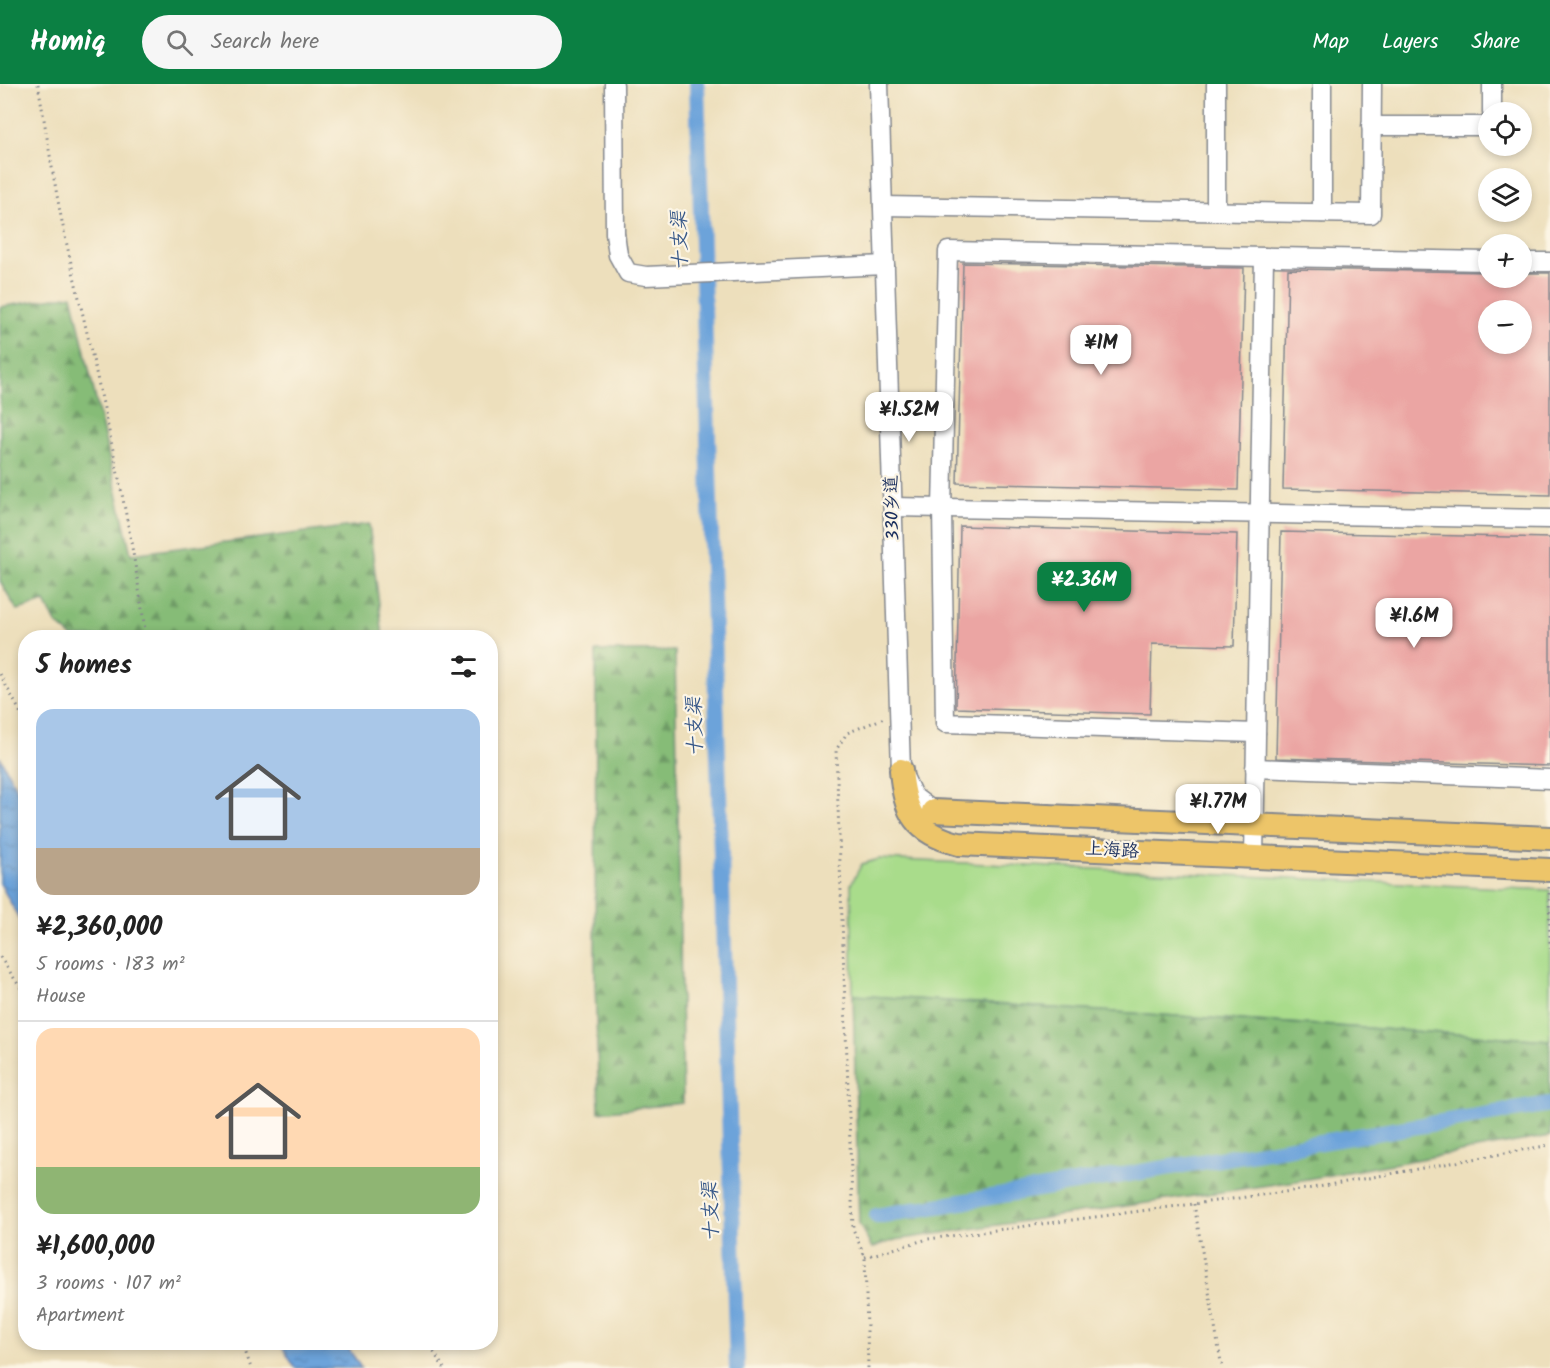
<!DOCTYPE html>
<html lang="en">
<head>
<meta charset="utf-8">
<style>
	body { margin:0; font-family:Kalam,"LXGW WenKai TC",sans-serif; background:#f6f6f6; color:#222; height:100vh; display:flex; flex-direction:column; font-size:22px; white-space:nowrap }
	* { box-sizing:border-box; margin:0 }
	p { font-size:20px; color:#767676 }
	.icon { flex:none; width:33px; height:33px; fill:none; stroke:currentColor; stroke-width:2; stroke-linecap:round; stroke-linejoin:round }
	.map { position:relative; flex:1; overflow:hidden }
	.details { position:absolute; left:18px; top:546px; width:480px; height:720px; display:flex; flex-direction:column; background:#fff; border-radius:24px; box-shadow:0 3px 9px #0003 }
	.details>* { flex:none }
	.buttons { position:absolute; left:1478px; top:18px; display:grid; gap:12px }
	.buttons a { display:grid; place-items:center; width:54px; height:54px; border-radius:50%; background:#fff; box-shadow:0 3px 9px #0003; font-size:30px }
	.price { position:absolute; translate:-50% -51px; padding:0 14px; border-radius:12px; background:#fff; color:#222; font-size:20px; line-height:39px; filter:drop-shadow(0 2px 3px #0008) }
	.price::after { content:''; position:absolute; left:50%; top:36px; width:18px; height:14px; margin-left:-9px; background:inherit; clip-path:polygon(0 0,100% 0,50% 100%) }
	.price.active { background:#0b8043; color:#fff }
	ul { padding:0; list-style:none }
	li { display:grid; align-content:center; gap:12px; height:318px; padding:0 18px }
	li+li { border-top:2px solid #e0e0e0 }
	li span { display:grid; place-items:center; height:186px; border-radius:18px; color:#555 }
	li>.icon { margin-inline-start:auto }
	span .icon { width:108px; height:108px; fill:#fffc; stroke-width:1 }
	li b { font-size:26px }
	h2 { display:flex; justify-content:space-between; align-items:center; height:72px; padding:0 18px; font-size:26px }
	header { display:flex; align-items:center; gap:36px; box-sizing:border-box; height:84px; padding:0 30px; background:#0b8043; color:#fff }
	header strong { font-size:28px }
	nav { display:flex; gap:33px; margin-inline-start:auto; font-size:21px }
	.search { width:420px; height:54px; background:#f6f6f6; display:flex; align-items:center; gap:15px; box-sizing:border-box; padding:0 21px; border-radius:33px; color:#767676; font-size:22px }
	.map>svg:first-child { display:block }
	.grass { fill:#a9dc8b; stroke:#628674; stroke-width:1.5 }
	.forest { fill:url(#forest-firs); stroke:#50766a; stroke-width:1.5 }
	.water { fill:url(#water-ripples); stroke:#44699c; stroke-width:1.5 }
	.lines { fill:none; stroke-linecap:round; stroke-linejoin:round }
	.canal { stroke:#6ca3da; stroke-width:16 }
	.building { fill:#eba5a3; fill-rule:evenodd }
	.minor-casing { stroke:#84878d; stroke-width:21 }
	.major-casing { stroke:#84878d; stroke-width:26 }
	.path { stroke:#84878d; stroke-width:3; stroke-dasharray:1.5 4.5; stroke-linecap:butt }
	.minor { stroke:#fff; stroke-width:18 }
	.major { stroke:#edc569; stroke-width:22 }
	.labels { text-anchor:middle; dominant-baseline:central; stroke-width:4.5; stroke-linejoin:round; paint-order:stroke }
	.street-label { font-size:18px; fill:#1b2f5e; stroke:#fcf5e5 }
	.water-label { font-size:20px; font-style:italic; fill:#375889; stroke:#fcf5e5 }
</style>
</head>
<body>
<header>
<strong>Homiq</strong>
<div class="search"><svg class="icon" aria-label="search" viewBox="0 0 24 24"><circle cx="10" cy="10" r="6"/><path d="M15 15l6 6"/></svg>Search here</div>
<nav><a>Map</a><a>Layers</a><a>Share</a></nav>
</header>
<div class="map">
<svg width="1550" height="1284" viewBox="0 0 1550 1284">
	<defs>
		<pattern id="forest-firs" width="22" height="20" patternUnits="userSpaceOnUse" patternTransform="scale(1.5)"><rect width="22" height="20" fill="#86bc77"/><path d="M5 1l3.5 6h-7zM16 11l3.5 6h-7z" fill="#6d9965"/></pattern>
		<pattern id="water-ripples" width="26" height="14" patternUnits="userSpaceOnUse" patternTransform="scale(1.5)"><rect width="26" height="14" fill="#6ca3da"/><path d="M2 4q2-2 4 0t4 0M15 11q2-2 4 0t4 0" fill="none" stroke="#5885b4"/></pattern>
	</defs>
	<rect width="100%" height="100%" fill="#fcf5e5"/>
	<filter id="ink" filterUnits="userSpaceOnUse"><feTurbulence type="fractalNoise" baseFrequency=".0167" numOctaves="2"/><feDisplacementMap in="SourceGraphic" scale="12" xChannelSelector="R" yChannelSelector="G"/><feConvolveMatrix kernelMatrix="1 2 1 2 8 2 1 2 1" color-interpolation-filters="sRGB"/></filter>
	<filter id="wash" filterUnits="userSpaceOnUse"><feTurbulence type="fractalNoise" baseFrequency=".008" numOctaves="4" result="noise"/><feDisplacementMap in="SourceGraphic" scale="24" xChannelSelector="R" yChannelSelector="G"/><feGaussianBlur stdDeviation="1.35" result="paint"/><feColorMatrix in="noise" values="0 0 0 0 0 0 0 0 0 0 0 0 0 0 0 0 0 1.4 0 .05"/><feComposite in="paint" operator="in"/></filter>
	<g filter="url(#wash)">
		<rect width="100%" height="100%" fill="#eddfbc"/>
		<polygon class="grass" points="879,775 1550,806 1550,956 853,911 851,800 862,780"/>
		<g class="forest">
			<polygon points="72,211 131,470 369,440 383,553 72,553 56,539 45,518 17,526 0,497 0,223"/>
			<polygon points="596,567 675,567 683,1019 599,1028 595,897"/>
			<polygon points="853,911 1550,956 1550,1052 1296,1097 895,1156 872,1164 859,1140"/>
		</g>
		<g class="water">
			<polygon points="0,673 25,721 25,846 0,799"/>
			<polygon points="280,1259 345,1259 361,1284 295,1284"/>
		</g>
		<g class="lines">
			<g class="canal">
				<polyline points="697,0 737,1284"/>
				<polyline points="877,1132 1550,1020"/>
			</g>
		</g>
		<g id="blocks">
			<g class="building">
				<polygon points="963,179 1244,184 1238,406 957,399"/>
				<path d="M1288,185L1488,188V194H1521V189H1550V411L1283,405ZM1488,226H1521V260H1488Z"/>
				<polygon points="960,442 1237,450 1234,562 1152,560 1150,630 956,624"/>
				<polygon points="1281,448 1550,454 1550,682 1276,674"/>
			</g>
		</g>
	</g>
	<g filter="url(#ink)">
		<use href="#blocks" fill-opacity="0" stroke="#84878d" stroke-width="1.5"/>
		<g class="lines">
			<g class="minor-casing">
				<g id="minor">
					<polyline points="614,0 615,149 618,171 628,189 646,192 885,181"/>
					<polyline points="879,0 901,686 913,712 933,727"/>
					<polyline points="1216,0 1216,127"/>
					<polyline points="1492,28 1492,0"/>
					<polyline points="1371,42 1488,42"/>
					<polyline points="883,122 1371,130 1372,0"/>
					<polyline points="1322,129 1322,0"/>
					<polyline points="1521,178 1550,178"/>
					<polyline points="893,423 1550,435"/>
					<polyline points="1256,649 945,639 942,424 948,167 1488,177"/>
					<polyline points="1255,684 1550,695"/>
					<polyline points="1254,773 1264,173"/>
				</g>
			</g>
			<g class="major-casing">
				<g id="major">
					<path d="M901,686C905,730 915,749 959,760L1550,786"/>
					<polyline points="933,727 1550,754"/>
				</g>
			</g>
			<g class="path">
				<path d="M38,0C48,57 56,114 69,170C98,298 129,424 146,554"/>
				<polyline points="0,590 26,639"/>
				<polyline points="1549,803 1550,865"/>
				<polyline points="0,873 26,912"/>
				<polyline points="1194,1120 1222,1284"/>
				<polyline points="865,1173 928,1155 1307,1105 1550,1061"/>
				<polyline points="242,1258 251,1284"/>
				<polyline points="427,1258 444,1284"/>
				<polyline points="868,1284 865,1173 853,1145 836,666 847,649 884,634"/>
			</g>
			<use href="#minor" class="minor"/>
			<use href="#major" class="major"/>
		</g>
	</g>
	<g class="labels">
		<g class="street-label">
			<text transform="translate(893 424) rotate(-92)">330乡道</text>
			<text transform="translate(1112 767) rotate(3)">上海路</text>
		</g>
		<g class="water-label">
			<text transform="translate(681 157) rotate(-92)">十支渠</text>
			<text transform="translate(696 643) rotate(-92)">十支渠</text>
			<text transform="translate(712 1128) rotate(-92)">十支渠</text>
		</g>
	</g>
</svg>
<div class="buttons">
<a><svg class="icon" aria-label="locate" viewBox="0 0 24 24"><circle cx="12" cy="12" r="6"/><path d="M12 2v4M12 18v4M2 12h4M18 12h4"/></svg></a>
<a><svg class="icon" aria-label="layers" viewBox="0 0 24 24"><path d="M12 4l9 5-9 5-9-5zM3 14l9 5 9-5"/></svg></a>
<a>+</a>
<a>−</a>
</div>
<b class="price" style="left:1101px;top:292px">¥1M</b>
<b class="price" style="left:909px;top:359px">¥1.52M</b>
<b class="price active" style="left:1084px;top:529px">¥2.36M</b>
<b class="price" style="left:1414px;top:565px">¥1.6M</b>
<b class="price" style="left:1218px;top:751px">¥1.77M</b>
<section class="details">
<h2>5 homes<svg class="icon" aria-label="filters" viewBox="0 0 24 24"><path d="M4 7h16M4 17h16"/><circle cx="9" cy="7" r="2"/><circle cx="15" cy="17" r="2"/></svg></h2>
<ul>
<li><span style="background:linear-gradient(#a9c7e8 75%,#b9a48a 0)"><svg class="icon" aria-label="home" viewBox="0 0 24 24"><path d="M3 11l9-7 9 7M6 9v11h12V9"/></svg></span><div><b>¥2,360,000</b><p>5 rooms · 183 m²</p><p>House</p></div></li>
<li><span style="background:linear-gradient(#ffd9b3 75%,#8fb573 0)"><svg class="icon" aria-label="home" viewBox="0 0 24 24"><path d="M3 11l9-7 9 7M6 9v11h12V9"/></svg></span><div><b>¥1,600,000</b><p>3 rooms · 107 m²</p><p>Apartment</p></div></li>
</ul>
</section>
</div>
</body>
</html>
